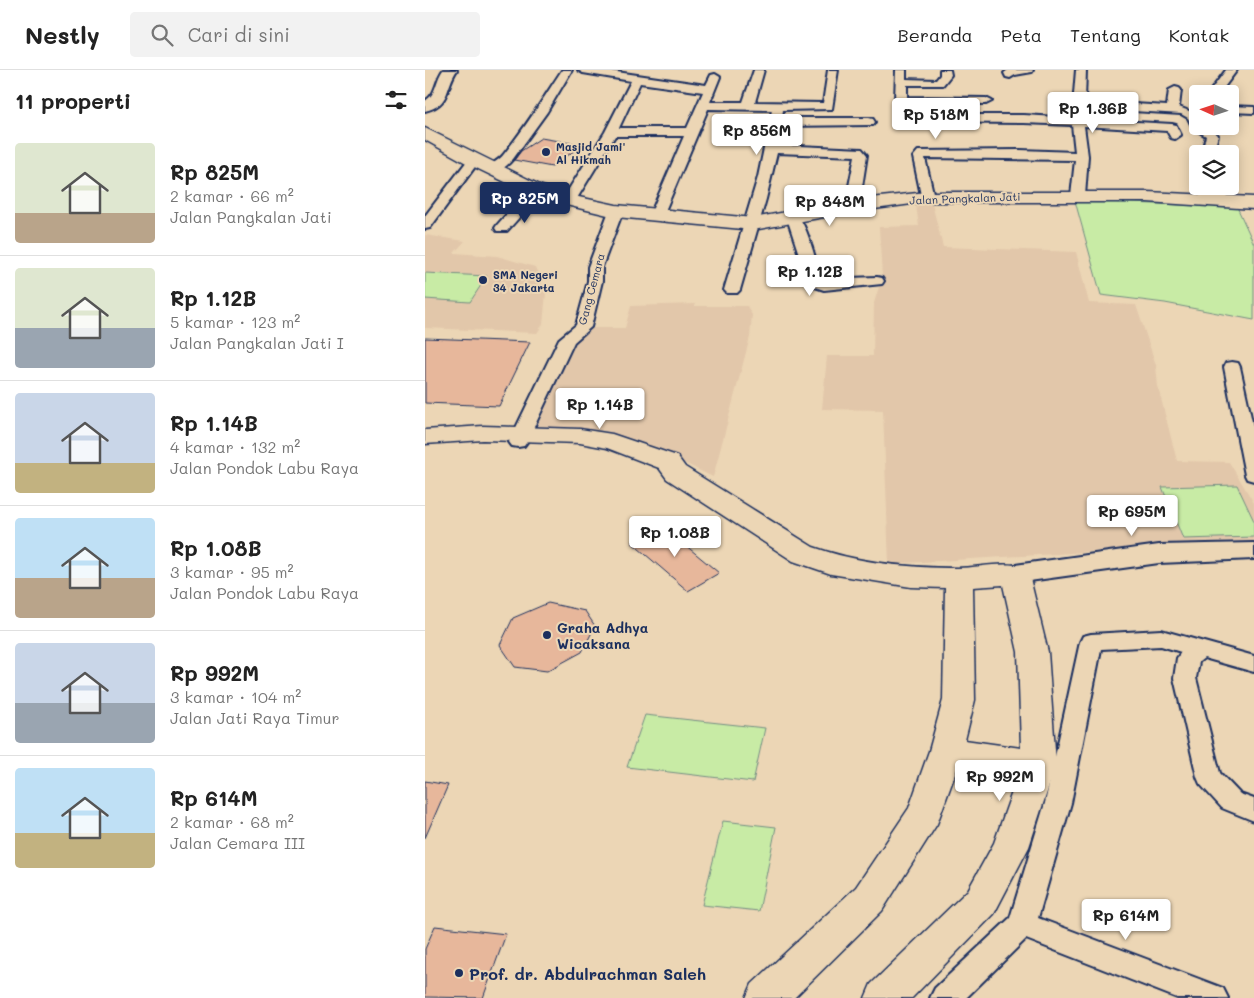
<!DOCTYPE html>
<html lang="id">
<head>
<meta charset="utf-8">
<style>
	body { margin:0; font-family:Mali,sans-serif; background:#f2f2f2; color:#222; height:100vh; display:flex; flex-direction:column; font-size:19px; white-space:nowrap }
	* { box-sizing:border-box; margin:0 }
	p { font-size:16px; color:#767676 }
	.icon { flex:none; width:28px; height:28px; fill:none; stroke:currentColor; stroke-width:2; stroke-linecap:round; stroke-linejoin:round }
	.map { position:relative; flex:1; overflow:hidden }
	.side { display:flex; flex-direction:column; background:#fff; width:425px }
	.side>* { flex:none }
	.needle { width:32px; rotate:273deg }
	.tools { position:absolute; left:764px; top:15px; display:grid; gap:10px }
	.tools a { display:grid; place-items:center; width:50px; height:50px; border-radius:5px; background:#fff; box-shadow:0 2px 12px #0003; font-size:25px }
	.price { position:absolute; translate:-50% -42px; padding:0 11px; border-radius:5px; background:#fff; color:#222; font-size:16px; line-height:32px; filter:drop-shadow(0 1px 2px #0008) }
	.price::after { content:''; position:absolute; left:50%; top:30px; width:15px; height:11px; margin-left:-8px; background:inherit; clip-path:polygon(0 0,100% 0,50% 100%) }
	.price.selected { background:#1b2f5e; color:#fff }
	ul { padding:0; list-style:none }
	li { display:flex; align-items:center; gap:15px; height:125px; padding:0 15px }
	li+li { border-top:1px solid #e0e0e0 }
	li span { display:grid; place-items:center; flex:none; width:140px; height:100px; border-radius:5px; color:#555 }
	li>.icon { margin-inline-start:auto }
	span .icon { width:60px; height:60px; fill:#fffc; stroke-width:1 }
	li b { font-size:21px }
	h2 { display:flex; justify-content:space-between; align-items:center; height:60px; padding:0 15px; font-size:21px }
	header { display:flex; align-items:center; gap:30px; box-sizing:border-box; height:70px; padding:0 25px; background:#fff; border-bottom:1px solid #e0e0e0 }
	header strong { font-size:24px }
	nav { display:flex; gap:28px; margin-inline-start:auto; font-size:18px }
	.search { width:350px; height:45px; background:#f2f2f2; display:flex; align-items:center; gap:12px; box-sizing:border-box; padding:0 18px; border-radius:5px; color:#767676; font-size:19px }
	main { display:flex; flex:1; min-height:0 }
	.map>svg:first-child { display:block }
	.built { fill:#e2c7aa }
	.green { fill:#c8eba5; stroke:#728d82 }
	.building { fill:#e7b79b; stroke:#1b2f5e }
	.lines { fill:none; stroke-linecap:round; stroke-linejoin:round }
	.minor-casing { stroke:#1b2f5e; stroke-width:4 }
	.tertiary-casing { stroke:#1b2f5e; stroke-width:4 }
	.secondary-casing { stroke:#1b2f5e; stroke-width:3 }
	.minor { fill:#ecd6b5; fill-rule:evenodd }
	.tertiary { fill:#ecd6b5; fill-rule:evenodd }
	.secondary { fill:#ecd6b5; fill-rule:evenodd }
	.poi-dot { fill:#1b2f5e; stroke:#ecd6b5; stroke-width:2 }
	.labels { text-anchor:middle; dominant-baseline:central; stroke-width:4; stroke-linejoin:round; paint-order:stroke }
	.far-poi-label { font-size:11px; font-weight:bold; fill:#1b2f5e; stroke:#ecd6b5; text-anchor:start }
	.far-street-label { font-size:11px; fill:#1b2f5e; stroke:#ecd6b5 }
	.poi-label { font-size:14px; font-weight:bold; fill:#1b2f5e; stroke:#ecd6b5; text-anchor:start }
	.near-poi-label { font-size:16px; font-weight:bold; fill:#1b2f5e; stroke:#ecd6b5; text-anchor:start }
</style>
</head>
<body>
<header>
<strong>Nestly</strong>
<div class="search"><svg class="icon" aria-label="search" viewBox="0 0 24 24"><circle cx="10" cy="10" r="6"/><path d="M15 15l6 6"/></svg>Cari di sini</div>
<nav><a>Beranda</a><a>Peta</a><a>Tentang</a><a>Kontak</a></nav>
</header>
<main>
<section class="side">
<h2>11 properti<svg class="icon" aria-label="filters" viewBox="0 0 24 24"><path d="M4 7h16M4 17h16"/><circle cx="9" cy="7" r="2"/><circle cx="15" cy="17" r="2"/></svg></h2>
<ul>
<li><span style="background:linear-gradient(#dfe7d0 70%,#b9a48a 0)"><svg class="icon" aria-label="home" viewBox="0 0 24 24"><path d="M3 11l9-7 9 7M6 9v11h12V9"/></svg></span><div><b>Rp 825M</b><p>2 kamar · 66 m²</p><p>Jalan Pangkalan Jati</p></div></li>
<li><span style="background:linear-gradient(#dfe7d0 60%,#9aa5b1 0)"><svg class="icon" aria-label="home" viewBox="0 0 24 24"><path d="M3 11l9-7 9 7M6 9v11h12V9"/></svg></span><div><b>Rp 1.12B</b><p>5 kamar · 123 m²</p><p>Jalan Pangkalan Jati I</p></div></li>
<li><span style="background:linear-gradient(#c9d6e8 70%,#c2b280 0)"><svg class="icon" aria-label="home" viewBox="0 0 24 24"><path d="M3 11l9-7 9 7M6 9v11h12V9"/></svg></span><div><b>Rp 1.14B</b><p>4 kamar · 132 m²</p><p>Jalan Pondok Labu Raya</p></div></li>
<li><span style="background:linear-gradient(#bfe0f5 60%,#b9a48a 0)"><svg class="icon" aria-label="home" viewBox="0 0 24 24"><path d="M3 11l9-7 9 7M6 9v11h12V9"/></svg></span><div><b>Rp 1.08B</b><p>3 kamar · 95 m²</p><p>Jalan Pondok Labu Raya</p></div></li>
<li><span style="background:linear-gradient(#c9d6e8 60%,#9aa5b1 0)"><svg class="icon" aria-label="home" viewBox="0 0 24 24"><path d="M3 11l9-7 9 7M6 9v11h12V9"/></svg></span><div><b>Rp 992M</b><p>3 kamar · 104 m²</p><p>Jalan Jati Raya Timur</p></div></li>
<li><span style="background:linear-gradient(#bfe0f5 65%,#c2b280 0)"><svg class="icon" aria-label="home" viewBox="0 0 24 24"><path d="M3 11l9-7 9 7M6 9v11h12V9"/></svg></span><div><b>Rp 614M</b><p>2 kamar · 68 m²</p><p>Jalan Cemara III</p></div></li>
</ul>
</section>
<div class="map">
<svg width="829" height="928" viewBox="0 0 829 928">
	<rect width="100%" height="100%" fill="#ecd6b5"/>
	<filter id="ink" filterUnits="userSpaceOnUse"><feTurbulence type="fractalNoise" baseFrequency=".02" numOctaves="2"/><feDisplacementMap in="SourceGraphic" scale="10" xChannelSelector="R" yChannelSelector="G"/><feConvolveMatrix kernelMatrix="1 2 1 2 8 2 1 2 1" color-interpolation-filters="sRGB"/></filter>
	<g filter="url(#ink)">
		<g class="built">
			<polygon points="507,134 518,177 651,182 664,233 711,235 731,295 733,317 752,391 804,392 829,433 829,472 464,494 458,340 397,339 402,286 448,286 449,233 457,207 454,157 494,156 491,135"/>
			<polygon points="0,165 40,171 29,183 72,186 110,197 121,223 118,254 112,263 0,258"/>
			<polygon points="270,234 270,236 322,236 327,245 325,267 288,407 245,386 162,362 102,356 136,284 164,258 200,258 206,236"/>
		</g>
		<g class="green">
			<polygon points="650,131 812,137 829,174 829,250 740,233 676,225"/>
			<polygon points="0,203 62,206 45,232 0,229"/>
			<polygon points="812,415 829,451 829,467 758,469 737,417"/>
			<polygon points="220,645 340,658 328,712 202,697"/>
			<polygon points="298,751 351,757 334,841 277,835"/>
		</g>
		<g class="building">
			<polygon points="116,68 157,75 127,97 89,90 96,81"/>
			<polygon points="0,268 105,272 74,336 0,333"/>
			<polygon points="236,455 294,503 263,521 206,472"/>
			<polygon points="123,533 160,541 170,556 157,582 122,601 90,597 75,575 88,548"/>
			<polygon points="0,711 23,715 0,768"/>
			<polygon points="10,856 81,864 58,928 0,927 0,879"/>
		</g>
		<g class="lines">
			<g class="minor-casing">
				<g id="minor">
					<path d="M137,0H147L122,42L88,89C82,96 73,104 62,102L61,99C66,93 74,91 79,84C100,58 118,29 137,0Z"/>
					<path d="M153,0H178L281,15L286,5L290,4L295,7L285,32H318L329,0H339L330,32L398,33L403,0H413L407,39L358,40L357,48H444L448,49L450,52L448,55L356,56L353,75L437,79L442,85L434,136L427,140L420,136L430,86L352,83L341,129L315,220L312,223H302L299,220L333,107L347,40L283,39L237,148H227L225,145L259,66H190L151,130L144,134L137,130L180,62L206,11L158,3ZM215,13L278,22L262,58H194Z"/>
					<polygon points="471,0 481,0 481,9 511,10 515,5 515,0 525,0 526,5 518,15 482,15 482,27 561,28 567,31 561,34 482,33 484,45 599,45 647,48 651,0 661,0 660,31 742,36 744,20 750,17 754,18 756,20 754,37 772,44 772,56 782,56 793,65 790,77 792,84 780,84 778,77 781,66 768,58 763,48 756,44 660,38 659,49 747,54 751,55 756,65 750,69 746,68 742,61 659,56 663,86 660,126 653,130 646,126 650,90 500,88 509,127 502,131 497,130 488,87 493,81 595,80 650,82 647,55 599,53 475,52 470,30"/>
					<polygon points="608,0 607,2 590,5 585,8 581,7 579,3 583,0"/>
					<polygon points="801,0 812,0 794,24 783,24"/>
					<polygon points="805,36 829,37 829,43 805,42"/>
					<polygon points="49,86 55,90 5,158 0,159 0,146 45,87"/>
					<polygon points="111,116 116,117 118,120 116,123 82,161 72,161 70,158 72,155 106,117"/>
					<polygon points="786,116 799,116 803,131 801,134 791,134"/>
					<polygon points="191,137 198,141 177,197 177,211 166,257 149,272 102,372 99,376 93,377 87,376 84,372 134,269 151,255 163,211 163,197 184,141"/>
					<path d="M369,144C381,147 392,196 396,209L452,207L457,208L459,211L457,214L399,220L384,215L362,148Z"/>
					<polygon points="807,292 813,293 815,297 829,361 829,411 822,409 820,405 799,297 801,293"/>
					<polygon points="736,560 829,586 829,602 779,588 774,592 771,608 795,703 815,724 829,729 829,751 797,738 775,714 772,707 749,608 752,588 756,582 736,576 676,579 646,733 613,848 798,918 803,928 752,928 601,869 541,928 505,928 510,918 585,848 620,733 655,572 658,566 666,564"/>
				</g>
			</g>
			<g class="tertiary-casing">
				<g id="tertiary">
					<path d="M18,0H32C20,17 26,35 0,41V31C12,24 10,11 18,0Z"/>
					<polygon points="829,473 829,489 734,493 590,513 581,510 577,504 581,498 590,495 734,475"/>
				</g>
			</g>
			<g class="secondary-casing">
				<g id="secondary">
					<polygon points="0,58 117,116 149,126 191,135 328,148 427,130 502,122 722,122 829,127 829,139 722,132 502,132 427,142 328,160 191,147 137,134 105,124 43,94 0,70"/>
					<path d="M58,356L155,359L187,364L252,386L260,397L388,477C433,493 484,498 532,498C554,498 578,491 600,497L604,504L623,582L631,694L604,777L569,844L487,928H440L446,914L543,820L569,773L593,705L533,696L512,754L457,841L369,928H321L327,914L431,817L484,738L504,681L518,630L520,518L486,517L406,504L368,491L242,409L234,398L182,378L155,373L58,370L0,374V360ZM578,515L593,582L596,678L540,670L550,630L548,517Z"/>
				</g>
			</g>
			<use href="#minor" class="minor"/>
			<use href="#tertiary" class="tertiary"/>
			<use href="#secondary" class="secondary"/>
		</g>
	</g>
	<g class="poi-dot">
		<circle cx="121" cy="82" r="5"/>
		<circle cx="58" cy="210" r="5"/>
		<circle cx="122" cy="565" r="5"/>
		<circle cx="34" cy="903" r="5"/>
	</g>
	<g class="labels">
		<g class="far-poi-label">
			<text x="131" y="76">Masjid Jami'<tspan x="131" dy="13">Al Hikmah</tspan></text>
			<text x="68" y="204">SMA Negeri<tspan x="68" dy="13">34 Jakarta</tspan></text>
		</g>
		<g class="far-street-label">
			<text transform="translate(540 128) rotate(-2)">Jalan Pangkalan Jati</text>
			<text transform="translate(166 219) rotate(-75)">Gang Cemara</text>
		</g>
		<g class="poi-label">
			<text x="132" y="557">Graha Adhya<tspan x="132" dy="16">Wicaksana</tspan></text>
		</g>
		<g class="near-poi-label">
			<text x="44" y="903">Prof. dr. Abdulrachman Saleh</text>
		</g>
	</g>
</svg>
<div class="tools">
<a><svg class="needle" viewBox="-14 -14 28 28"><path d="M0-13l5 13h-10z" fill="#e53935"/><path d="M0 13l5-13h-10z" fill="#767676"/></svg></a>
<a><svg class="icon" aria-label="layers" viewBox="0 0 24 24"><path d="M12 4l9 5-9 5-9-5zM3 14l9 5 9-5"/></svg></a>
</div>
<b class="price" style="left:668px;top:64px">Rp 1.36B</b>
<b class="price" style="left:511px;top:70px">Rp 518M</b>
<b class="price" style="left:332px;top:86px">Rp 856M</b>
<b class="price selected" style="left:100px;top:154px">Rp 825M</b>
<b class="price" style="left:405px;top:157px">Rp 848M</b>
<b class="price" style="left:385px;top:227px">Rp 1.12B</b>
<b class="price" style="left:175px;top:360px">Rp 1.14B</b>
<b class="price" style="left:707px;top:467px">Rp 695M</b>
<b class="price" style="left:250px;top:488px">Rp 1.08B</b>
<b class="price" style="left:575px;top:732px">Rp 992M</b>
<b class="price" style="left:701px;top:871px">Rp 614M</b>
</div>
</main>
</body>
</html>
